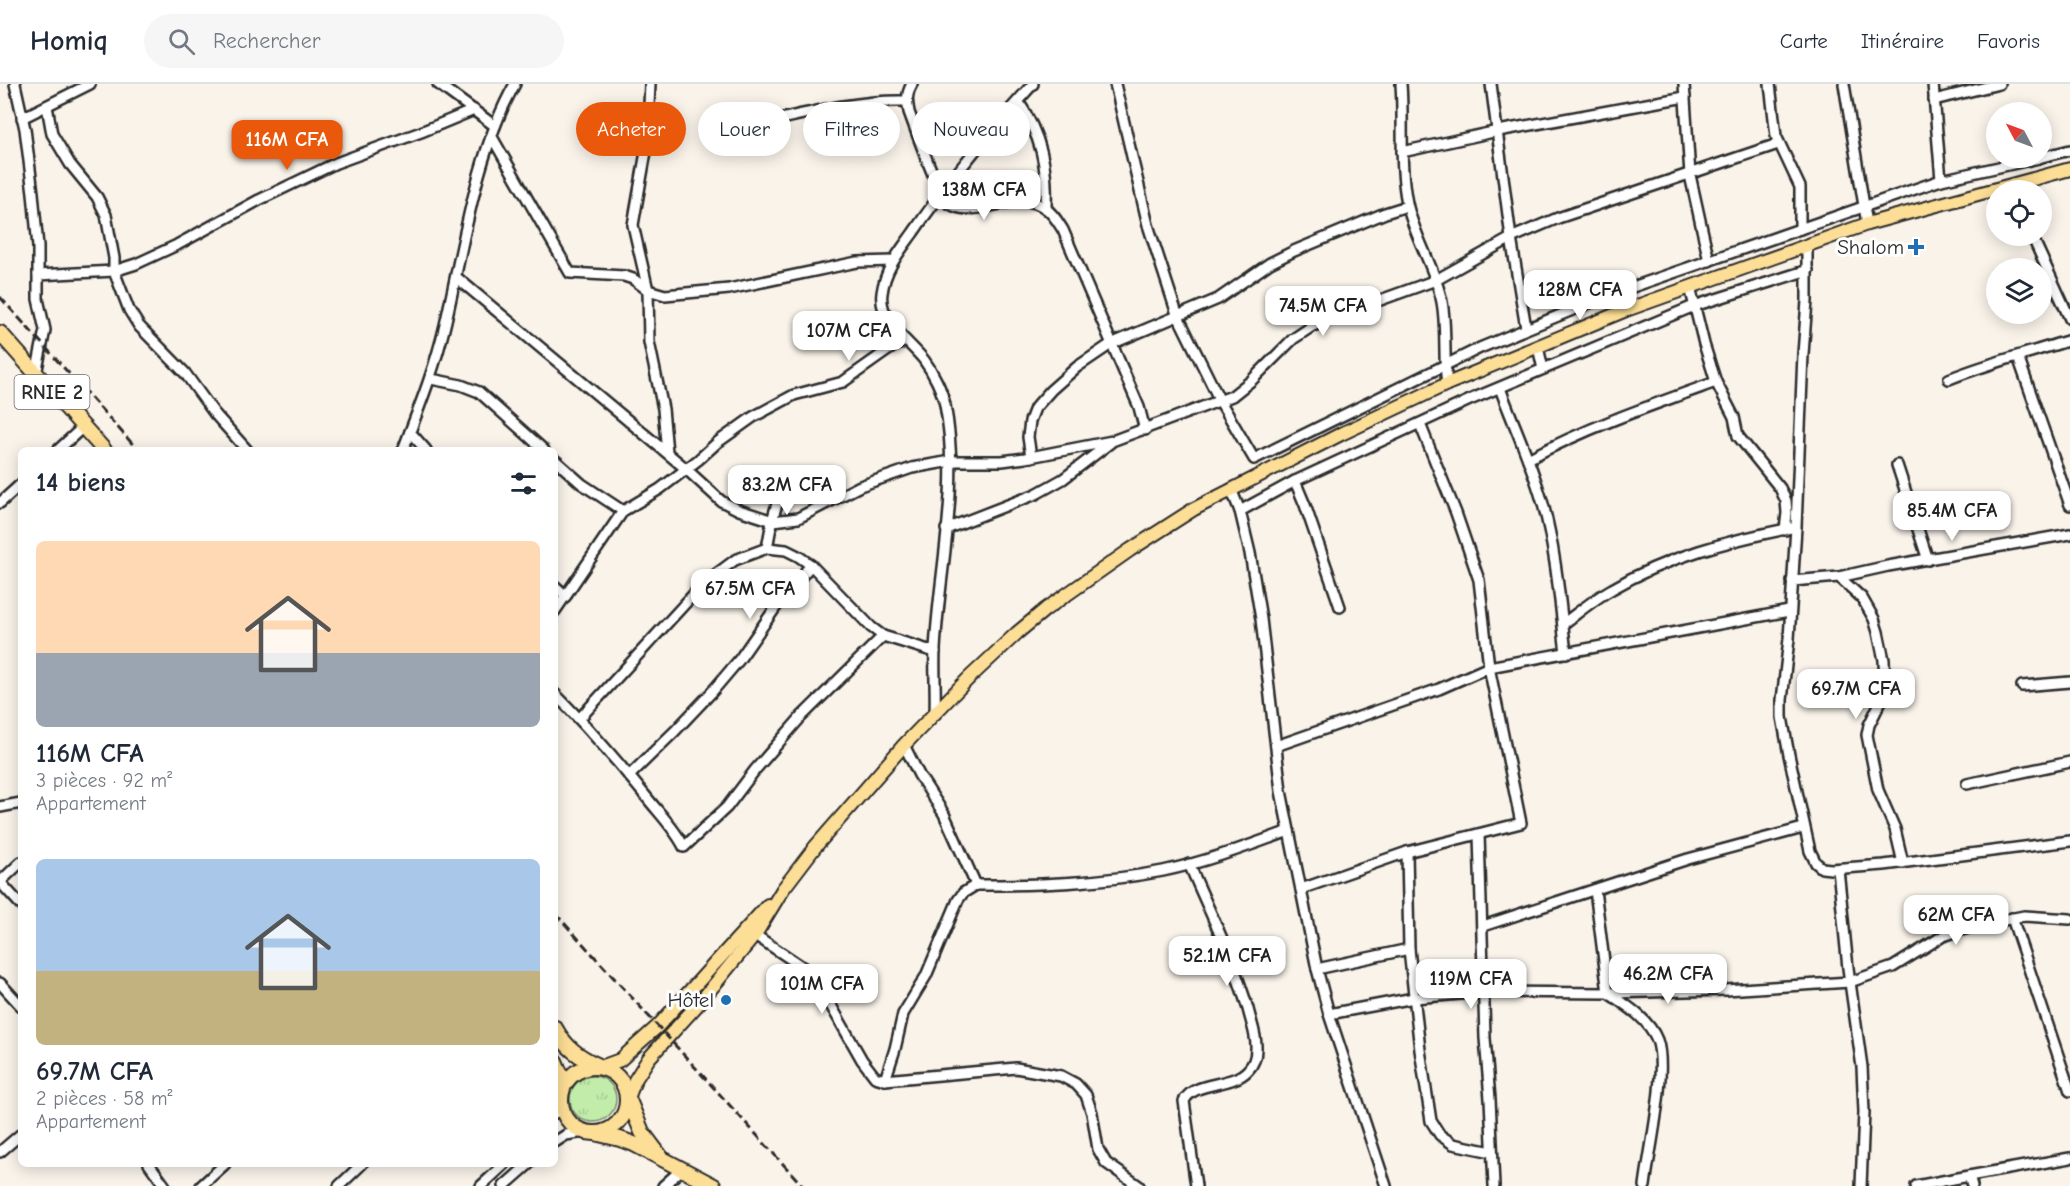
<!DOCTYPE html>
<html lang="fr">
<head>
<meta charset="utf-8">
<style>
	body { margin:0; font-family:"Comic Neue",sans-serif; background:#f6f6f7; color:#1f2937; height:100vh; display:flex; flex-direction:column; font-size:22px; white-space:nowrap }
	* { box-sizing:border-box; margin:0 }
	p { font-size:20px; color:#747a83 }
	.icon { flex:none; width:33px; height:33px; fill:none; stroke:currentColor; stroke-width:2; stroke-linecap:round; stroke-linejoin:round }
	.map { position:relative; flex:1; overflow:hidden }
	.drawer { position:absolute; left:18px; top:363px; width:540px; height:720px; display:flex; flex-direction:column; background:#fff; border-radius:9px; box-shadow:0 3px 15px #0003 }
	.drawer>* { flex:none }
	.banner { position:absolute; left:576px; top:18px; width:570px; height:54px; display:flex; gap:12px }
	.needle { width:39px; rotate:311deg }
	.buttons { position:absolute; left:1986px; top:18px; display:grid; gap:12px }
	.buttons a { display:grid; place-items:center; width:66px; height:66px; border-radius:50%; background:#fff; box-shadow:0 3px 15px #0003; font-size:30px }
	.price { position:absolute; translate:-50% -51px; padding:0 14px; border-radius:12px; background:#fff; color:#222; font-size:20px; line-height:39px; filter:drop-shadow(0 2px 3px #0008) }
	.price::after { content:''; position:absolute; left:50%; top:36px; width:18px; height:14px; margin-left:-9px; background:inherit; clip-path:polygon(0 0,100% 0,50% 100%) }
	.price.active { background:#ea580c; color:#fff }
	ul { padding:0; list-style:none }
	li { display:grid; align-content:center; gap:12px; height:318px; padding:0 18px }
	li span { display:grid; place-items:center; height:186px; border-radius:9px; color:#555 }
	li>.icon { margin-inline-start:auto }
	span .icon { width:108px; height:108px; fill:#fffc; stroke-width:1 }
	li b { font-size:26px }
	h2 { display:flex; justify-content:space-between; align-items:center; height:72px; padding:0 18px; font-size:26px }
	.chip { padding:0 21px; border-radius:27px; background:#fff; box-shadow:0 3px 15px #0003; font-size:21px; line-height:54px }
	.chip.active { background:#ea580c; color:#fff }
	header { display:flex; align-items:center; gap:36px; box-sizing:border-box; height:84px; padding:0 30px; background:#fff; border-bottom:2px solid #e0e1e3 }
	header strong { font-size:28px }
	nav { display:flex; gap:33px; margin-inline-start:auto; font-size:21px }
	.search { width:420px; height:54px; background:#f6f6f7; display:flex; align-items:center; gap:15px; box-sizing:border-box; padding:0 21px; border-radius:33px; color:#747a83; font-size:22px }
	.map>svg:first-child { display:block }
	.grass { fill:url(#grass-tufts); stroke:#768c6a; stroke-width:1.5 }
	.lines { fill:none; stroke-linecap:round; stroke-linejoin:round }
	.minor-casing { stroke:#2b2b2b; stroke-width:14 }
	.major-casing { stroke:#2b2b2b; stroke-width:16 }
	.highway-casing { stroke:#2b2b2b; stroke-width:18 }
	.minor { stroke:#fff; stroke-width:9 }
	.major { stroke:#fdde96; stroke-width:12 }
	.highway { stroke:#fdde96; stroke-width:14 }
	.rail { stroke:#2b2b2b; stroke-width:3; stroke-dasharray:9 4.5; stroke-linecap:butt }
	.poi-dot { fill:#1f6fb2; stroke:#fff; stroke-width:2 }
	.labels { text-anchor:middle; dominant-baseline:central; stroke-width:6; stroke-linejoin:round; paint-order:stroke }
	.shield { fill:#fff; stroke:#6b6b6b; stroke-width:1.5 }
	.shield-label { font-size:20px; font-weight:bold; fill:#2b2b2b }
	.poi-label { font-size:21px; fill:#2b2b2b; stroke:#fff; text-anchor:end }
</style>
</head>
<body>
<header>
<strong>Homiq</strong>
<div class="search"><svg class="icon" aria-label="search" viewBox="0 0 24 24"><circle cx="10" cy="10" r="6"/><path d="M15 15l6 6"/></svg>Rechercher</div>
<nav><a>Carte</a><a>Itinéraire</a><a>Favoris</a></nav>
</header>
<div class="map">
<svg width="2070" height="1102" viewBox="0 0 2070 1102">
	<defs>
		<pattern id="grass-tufts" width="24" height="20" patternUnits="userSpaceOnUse" patternTransform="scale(1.5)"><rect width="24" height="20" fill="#c1eca9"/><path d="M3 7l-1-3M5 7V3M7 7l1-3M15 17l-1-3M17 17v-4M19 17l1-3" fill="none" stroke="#a6cb92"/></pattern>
	</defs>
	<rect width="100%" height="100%" fill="#f9f3ea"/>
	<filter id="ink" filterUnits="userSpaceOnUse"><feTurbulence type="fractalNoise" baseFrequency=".0167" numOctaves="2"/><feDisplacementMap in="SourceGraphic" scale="12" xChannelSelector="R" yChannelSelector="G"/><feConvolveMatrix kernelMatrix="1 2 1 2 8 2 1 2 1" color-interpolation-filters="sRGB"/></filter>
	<g filter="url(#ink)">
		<circle class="grass" cx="593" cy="1015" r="23"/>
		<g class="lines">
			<g class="minor-casing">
				<g id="minor">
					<polyline points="15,0 25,45 33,109 38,163 38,215 45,246 36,290"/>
					<polyline points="438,0 495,42"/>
					<polyline points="650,0 647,62 633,141 648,206 649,258 663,325 667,368"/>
					<path d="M912,0C906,10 907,17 909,28C917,50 925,72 934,93C936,99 937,106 940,111C967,146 1014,101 1045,124C1053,129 1058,138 1063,146L1139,323L1145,346"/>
					<polyline points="1115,0 1148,141 1177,230 1220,317 1254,375 1480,264 1604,213 1941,96 2039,74"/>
					<path d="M1401,0C1404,40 1399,80 1407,119C1414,153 1435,183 1442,218C1447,245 1443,273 1447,300"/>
					<polyline points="1491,0 1511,154 1526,244"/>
					<polyline points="1684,0 1690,91 1709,177"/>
					<polyline points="1770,0 1776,52 1800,103 1800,145"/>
					<polyline points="1844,0 1867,140"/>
					<polyline points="1933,0 1941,96"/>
					<polyline points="1934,16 1999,0"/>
					<path d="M1018,17C1041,51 1048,83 1046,124"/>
					<polyline points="47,22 52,50 70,80 97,113 106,131 114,174 114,187 129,226 139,242 185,289 214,329 247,366"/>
					<polyline points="22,34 90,0"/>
					<path d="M714,49C777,39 842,15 906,17"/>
					<polyline points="492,53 570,189 624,192 633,195 648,206 665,211 729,205 857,178 893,177"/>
					<polyline points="1402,68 1498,47 1685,13"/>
					<polyline points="2042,73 2070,66"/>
					<polyline points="2032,152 2070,235"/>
					<polyline points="1807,161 1807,217 1803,270 1796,443 1789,555 1782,616 1782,633 1789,671 1810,767 1816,779 1822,784 1831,785 1884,781 2070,757"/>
					<polyline points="38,191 114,187 136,180 177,161 259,116 336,79 421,48 474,26"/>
					<polyline points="456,193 685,384 721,417 739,426 773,437 798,434 860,402 912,384 951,377 1002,377 1025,374 1112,357 1232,312 1252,296 1293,255 1311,243 1336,232 1436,196 1511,154 1558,134 1778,60"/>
					<polyline points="1690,203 1704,260 1716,298 1734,333 1738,352 1780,404 1786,417 1787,429 1785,446"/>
					<polyline points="1538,263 1543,285"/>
					<polyline points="2018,273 2070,421"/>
					<polyline points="431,295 461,301 479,308 544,366"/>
					<path d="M1949,295C1988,279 2030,269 2070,256"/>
					<path d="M1500,304C1514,342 1532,380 1543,420C1556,468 1560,519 1566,569"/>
					<polyline points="410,348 426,366"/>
					<polyline points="58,366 83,343"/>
					<path d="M403,366C419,324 435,284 445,241C463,164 476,68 515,0"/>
					<polyline points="1031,373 1028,353 1030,337 1035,324 1051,306 1077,283 1111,260 1218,215 1270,179 1294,167 1385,129 1407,122"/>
					<path d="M1528,375C1588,343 1652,321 1716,298"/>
					<polyline points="555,376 582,400 623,427"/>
					<polyline points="1897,381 1928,476"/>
					<polyline points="1295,397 1305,421 1340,523"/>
					<polyline points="1231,405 1240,427"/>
					<polyline points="0,419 21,400"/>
					<polyline points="946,445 1036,410 1063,395 1110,359"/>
					<path d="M767,464C773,435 773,412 798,393"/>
					<polyline points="1839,493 1862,514 1874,535 1878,548 1884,576 1885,605 1882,615 1869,641 1867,651 1878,706 1895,745 1903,779"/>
					<polyline points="1792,497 1839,493 1888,482 2070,450"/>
					<polyline points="555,502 566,512"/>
					<polyline points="555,527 623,427 660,405 698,376 718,358 753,333 794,311 843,298 891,264 906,257"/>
					<path d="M1563,540C1579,528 1594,515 1612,505C1666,473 1730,456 1791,444"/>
					<polyline points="2022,602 2070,598"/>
					<path d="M555,610C588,643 618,678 648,715C660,730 675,745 684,763L727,723L755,686L801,633L883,552"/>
					<path d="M935,630C936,609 934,587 935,566C939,485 961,402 945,321C942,306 933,288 924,276C909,257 878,237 882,209C885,185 900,167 913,149C949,96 990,47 1033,0"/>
					<polyline points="580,634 704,499 735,476 767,464 786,466 798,472 811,481 871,543 883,552 935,568"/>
					<polyline points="904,661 919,691 944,730 976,801"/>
					<polyline points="1276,662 1439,605 1489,583 1789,527"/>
					<polyline points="629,692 675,647 711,609 739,576 778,520 811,481"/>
					<polyline points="1967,700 2070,678"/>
					<polyline points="0,723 21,719"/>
					<polyline points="1479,750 1485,954 1490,1015 1494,1102"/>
					<polyline points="1407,768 1409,865 1420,966 1431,1037 1440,1051 1453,1060 1492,1068"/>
					<path d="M1189,780C1210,828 1233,875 1248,925C1251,938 1257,952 1256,965C1256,973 1253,981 1248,986C1232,1004 1194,996 1184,1017L1196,1102"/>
					<polyline points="1838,785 1848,884 1862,983 1864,1028 1861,1102"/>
					<polyline points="0,798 21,821"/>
					<polyline points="0,798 21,778"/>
					<polyline points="1301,805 1407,768 1521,739 1489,583 1479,496 1456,429 1420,340"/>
					<path d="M1595,806L1608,909C1626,921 1649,935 1657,956C1668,987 1649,1067 1645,1102"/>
					<polyline points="2012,834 2070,1007"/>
					<polyline points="1483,842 1688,775 1803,744"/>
					<polyline points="755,851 813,890 862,976 875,993 885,996 1016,984 1061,992 1076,1000 1086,1011 1092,1029 1098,1065 1106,1079 1139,1102"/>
					<polyline points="1317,885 1409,865"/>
					<polyline points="0,899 21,922"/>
					<polyline points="1329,930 1414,914 1484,908 1608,909 1726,906 1850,898 1893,883 1943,852 1974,842 2024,832 2070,835"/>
					<path d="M885,996L895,965L903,930L926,892L958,816L963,809L976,801C1038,801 1101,799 1163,787C1206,778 1248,762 1289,747"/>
					<polyline points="555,1029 561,1019"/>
					<polyline points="555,1058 566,1051 584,1048"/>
					<polyline points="0,1068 21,1050"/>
					<polyline points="149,1080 165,1102"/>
					<polyline points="1969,1092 2070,1074"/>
					<polyline points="201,1102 225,1080"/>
					<polyline points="339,1102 362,1080"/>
					<polyline points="481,1102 505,1080"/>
					<polyline points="504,1102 529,1080"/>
					<polyline points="663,1102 681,1086"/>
					<polyline points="1386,1102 1329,930 1317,885 1281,707 1261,535 1250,469 1240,427 1295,397 1472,315 1694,222 1808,186"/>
					<polyline points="1916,1102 1969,1092 1972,1102"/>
				</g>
			</g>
			<g class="major-casing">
				<g id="major">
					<polyline points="601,983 620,976 658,942 768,821"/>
					<polyline points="628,1014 635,996 649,974 701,917 755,851 783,805 815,763 904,661 969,594 1017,549 1046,525 1130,466 1194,425 1341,350 1447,300 1626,226 1867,140 2070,85"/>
				</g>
			</g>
			<g class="highway-casing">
				<g id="highway">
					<polyline points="0,249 104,366"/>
					<path d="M555,944C566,964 579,973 599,982"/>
					<polyline points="555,977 562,994 562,1007"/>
					<circle cx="594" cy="1016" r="33"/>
					<polyline points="628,1014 642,1048 660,1072"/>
					<polyline points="599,1050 620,1055 634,1060 714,1102"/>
				</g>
			</g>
			<use href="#minor" class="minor"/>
			<use href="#major" class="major"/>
			<use href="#highway" class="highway"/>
			<g class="rail">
				<polyline points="0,213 138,366"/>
				<polyline points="555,829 803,1102"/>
			</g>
		</g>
	</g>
	<g class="poi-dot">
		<path d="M1913 154h6v6h6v6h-6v6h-6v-6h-6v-6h6z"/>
		<circle cx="726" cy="916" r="6"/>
	</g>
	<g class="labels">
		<rect class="shield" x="14.5" y="291" width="75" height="34" rx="4.5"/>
		<g class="shield-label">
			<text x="52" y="308">RNIE 2</text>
		</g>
		<g class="poi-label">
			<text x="1904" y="163">Shalom</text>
			<text x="714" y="916">Hôtel</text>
		</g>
	</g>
</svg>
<div class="buttons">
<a><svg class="needle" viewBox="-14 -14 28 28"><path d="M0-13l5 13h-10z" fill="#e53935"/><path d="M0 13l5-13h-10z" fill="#747a83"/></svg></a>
<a><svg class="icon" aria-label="locate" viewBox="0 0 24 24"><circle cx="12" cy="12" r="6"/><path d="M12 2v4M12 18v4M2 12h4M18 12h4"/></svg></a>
<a><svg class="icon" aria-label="layers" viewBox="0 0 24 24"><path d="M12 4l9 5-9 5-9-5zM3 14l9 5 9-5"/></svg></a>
</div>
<b class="price active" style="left:287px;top:87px">116M CFA</b>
<b class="price" style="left:984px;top:137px">138M CFA</b>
<b class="price" style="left:1580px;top:237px">128M CFA</b>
<b class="price" style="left:1323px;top:253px">74.5M CFA</b>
<b class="price" style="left:849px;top:278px">107M CFA</b>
<b class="price" style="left:787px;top:432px">83.2M CFA</b>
<b class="price" style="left:1952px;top:458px">85.4M CFA</b>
<b class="price" style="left:750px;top:536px">67.5M CFA</b>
<b class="price" style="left:1856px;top:636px">69.7M CFA</b>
<b class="price" style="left:1956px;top:862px">62M CFA</b>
<b class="price" style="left:1227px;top:903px">52.1M CFA</b>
<b class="price" style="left:1668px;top:921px">46.2M CFA</b>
<b class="price" style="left:1471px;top:926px">119M CFA</b>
<b class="price" style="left:822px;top:931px">101M CFA</b>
<div class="banner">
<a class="chip active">Acheter</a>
<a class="chip">Louer</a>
<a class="chip">Filtres</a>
<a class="chip">Nouveau</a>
</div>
<section class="drawer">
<h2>14 biens<svg class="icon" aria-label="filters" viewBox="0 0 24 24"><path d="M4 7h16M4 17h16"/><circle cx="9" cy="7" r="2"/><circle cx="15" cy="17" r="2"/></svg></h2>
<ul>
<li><span style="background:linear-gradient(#ffd9b3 60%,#9aa5b1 0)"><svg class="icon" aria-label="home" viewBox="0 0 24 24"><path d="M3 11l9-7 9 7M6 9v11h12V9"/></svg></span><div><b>116M CFA</b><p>3 pièces · 92 m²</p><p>Appartement</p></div></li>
<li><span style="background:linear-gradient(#a9c7e8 60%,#c2b280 0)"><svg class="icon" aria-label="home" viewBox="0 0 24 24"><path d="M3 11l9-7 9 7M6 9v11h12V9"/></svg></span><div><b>69.7M CFA</b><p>2 pièces · 58 m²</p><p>Appartement</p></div></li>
</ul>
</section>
</div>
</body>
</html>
